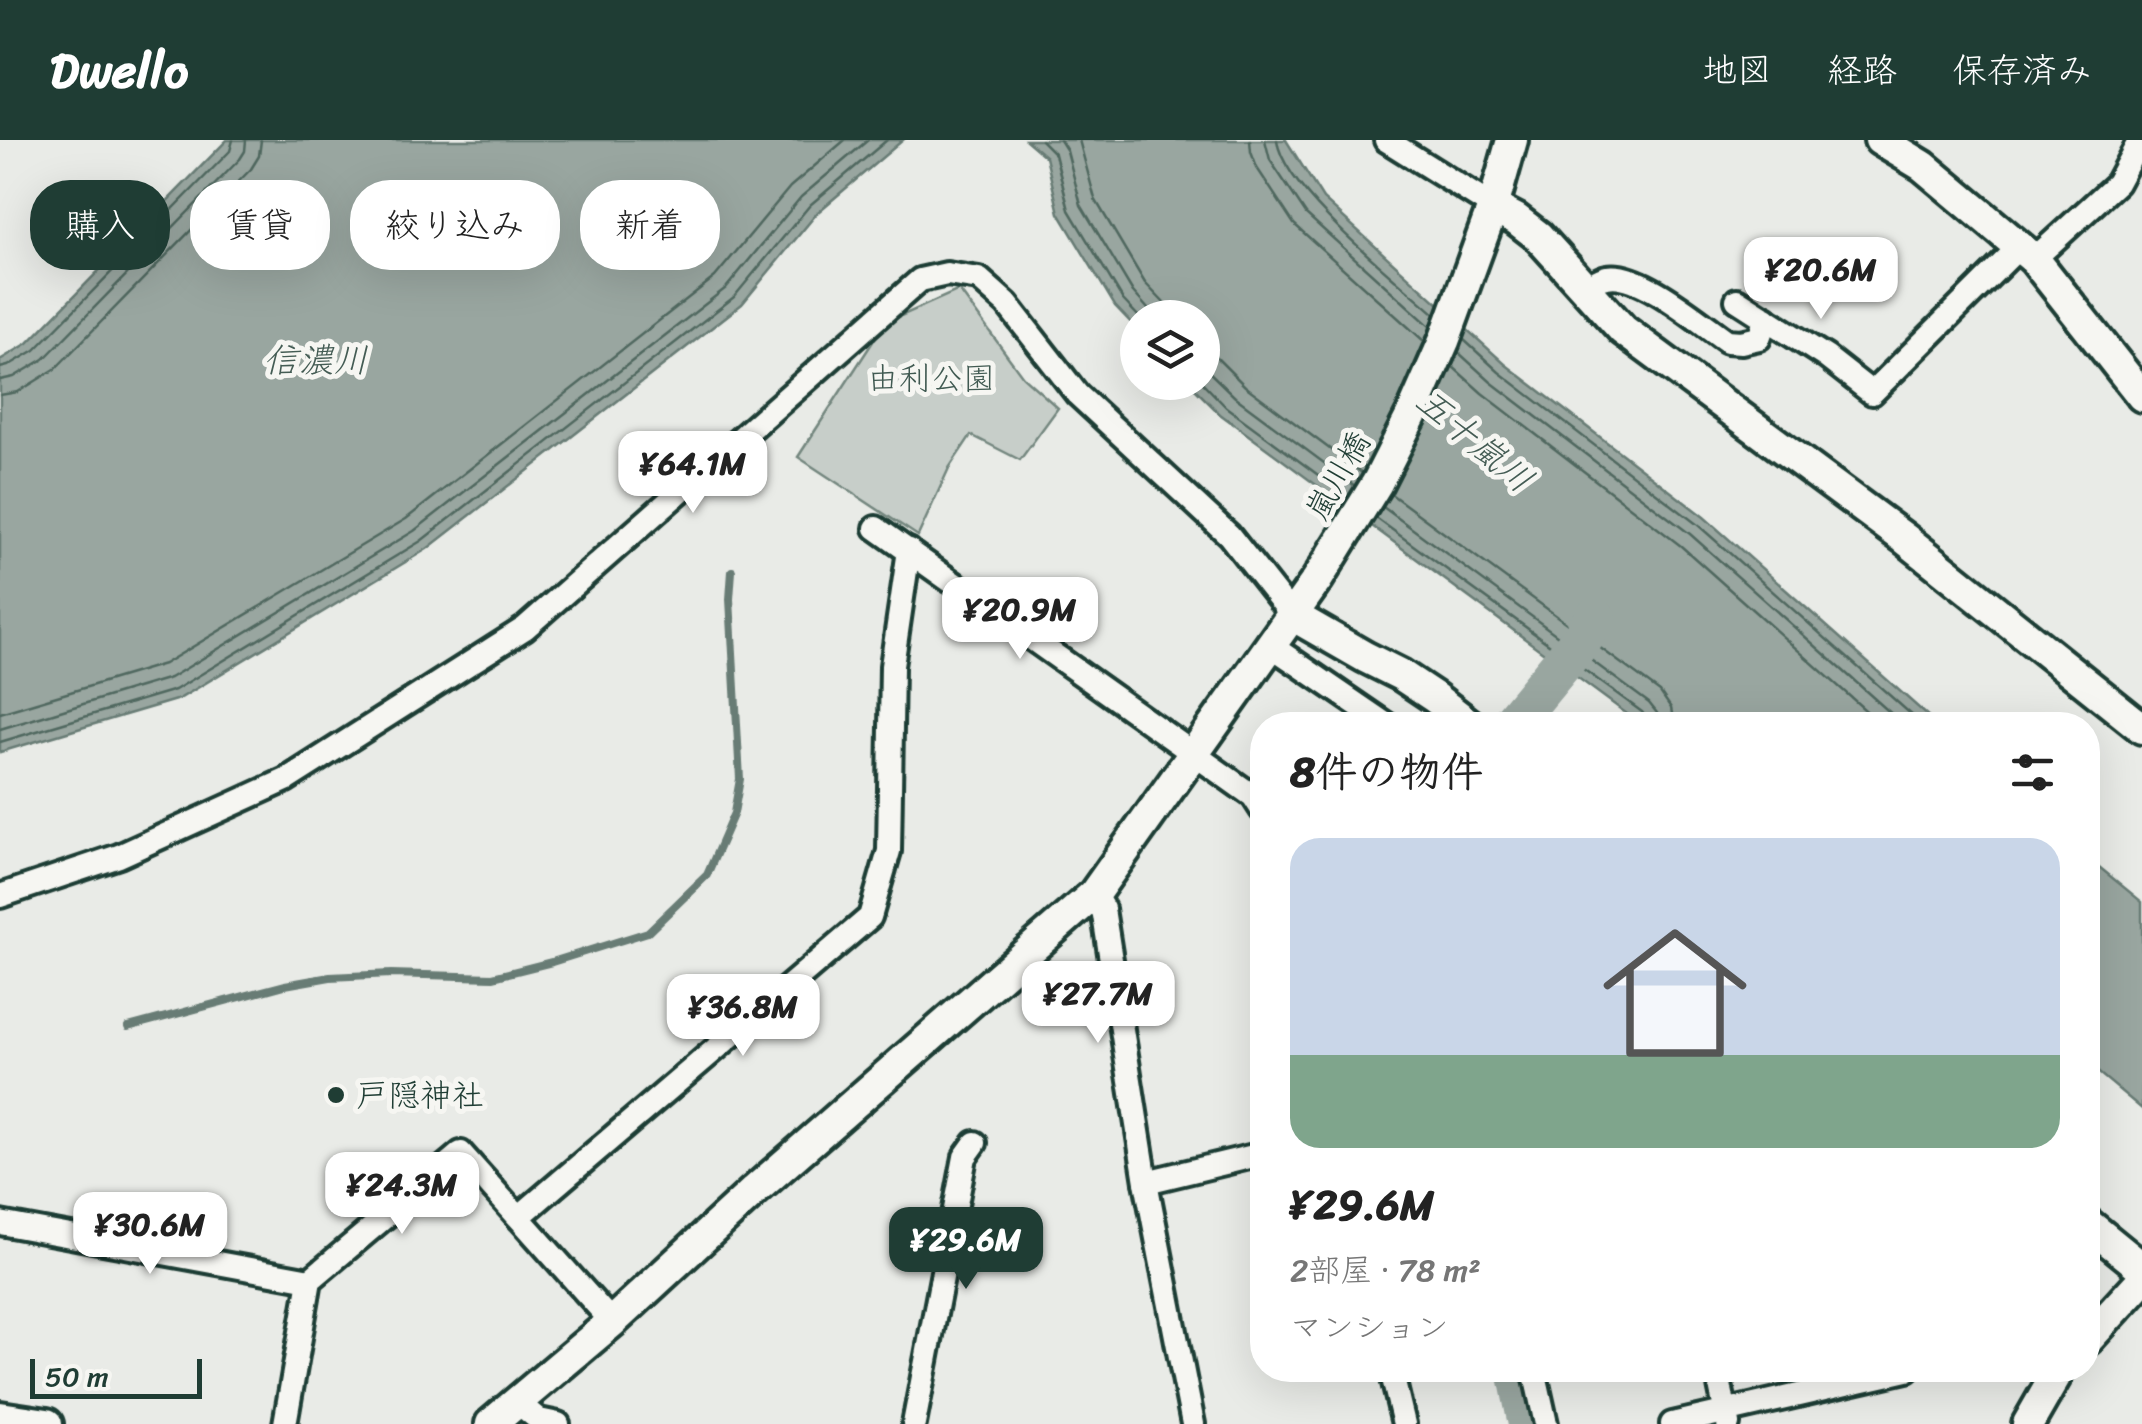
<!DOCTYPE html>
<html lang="ja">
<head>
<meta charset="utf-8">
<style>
	body { margin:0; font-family:Sriracha,"Klee One",sans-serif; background:#f2f2f2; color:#222; height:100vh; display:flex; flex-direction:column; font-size:38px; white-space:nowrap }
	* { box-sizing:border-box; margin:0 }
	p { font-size:32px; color:#767676 }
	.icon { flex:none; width:55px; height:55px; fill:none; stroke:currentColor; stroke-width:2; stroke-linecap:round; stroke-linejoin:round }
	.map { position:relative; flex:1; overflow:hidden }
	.details { position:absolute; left:1250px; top:572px; width:850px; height:670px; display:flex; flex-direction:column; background:#fff; border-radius:40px; box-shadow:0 10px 40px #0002 }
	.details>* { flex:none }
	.hud { position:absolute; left:30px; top:40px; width:950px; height:90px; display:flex; gap:20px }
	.buttons { position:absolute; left:1120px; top:160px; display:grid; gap:20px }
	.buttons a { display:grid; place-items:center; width:100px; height:100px; border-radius:50%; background:#fff; box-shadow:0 10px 40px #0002; font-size:50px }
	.scale { position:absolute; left:30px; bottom:25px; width:172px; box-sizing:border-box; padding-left:10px; border:5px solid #1f3d34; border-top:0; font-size:28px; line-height:35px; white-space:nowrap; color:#1f3d34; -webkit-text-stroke:8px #f6f6f2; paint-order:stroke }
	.price { position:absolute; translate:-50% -85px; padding:0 22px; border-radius:20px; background:#fff; color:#222; font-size:32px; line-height:65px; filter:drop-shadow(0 2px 5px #0008) }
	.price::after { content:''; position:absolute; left:50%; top:60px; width:30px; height:22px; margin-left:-15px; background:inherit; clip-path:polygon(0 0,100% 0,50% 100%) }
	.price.active { background:#1f3d34; color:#fff }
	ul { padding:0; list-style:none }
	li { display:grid; align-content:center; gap:20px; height:530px; padding:0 40px }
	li+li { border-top:2px solid #e0e0e0 }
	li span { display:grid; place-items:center; height:310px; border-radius:30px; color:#555 }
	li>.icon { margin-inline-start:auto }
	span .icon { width:180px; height:180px; fill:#fffc; stroke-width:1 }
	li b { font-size:42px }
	h2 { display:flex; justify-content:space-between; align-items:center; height:120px; padding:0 40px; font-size:42px }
	.pill { padding:0 35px; border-radius:40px; background:#fff; box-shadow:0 10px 40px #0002; font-size:35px; line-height:90px }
	.pill.active { background:#1f3d34; color:#fff }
	header { display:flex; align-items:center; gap:60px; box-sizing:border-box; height:140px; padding:0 50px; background:#1f3d34; color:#fff }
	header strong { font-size:48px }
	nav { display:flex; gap:55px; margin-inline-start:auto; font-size:35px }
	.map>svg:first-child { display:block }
	.green { fill:#c7cec9; stroke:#73867e; stroke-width:2.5 }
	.water { fill:#99a6a0; stroke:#687c75; stroke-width:2.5 }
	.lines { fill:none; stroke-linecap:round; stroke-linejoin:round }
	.shore { stroke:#50675f; stroke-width:2.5 }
	.stream { stroke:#687c75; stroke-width:8 }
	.river { stroke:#99a6a0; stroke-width:42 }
	.minor-casing { stroke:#1f3d34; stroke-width:30 }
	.tertiary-casing { stroke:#1f3d34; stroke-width:38 }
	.minor { stroke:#f6f6f2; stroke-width:22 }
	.tertiary { stroke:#f6f6f2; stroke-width:30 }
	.poi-dot { fill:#1f3d34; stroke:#f6f6f2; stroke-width:4 }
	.labels { text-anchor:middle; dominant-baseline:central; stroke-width:10; stroke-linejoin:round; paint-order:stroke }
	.park-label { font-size:32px; fill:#415a52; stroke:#f6f6f2 }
	.street-label { font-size:32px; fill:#1f3d34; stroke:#f6f6f2 }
	.poi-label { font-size:32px; fill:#1f3d34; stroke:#f6f6f2; text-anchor:start }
	.water-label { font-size:35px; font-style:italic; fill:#445c54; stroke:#f6f6f2 }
</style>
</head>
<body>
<header>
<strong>Dwello</strong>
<nav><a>地図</a><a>経路</a><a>保存済み</a></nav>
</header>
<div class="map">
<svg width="2142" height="1284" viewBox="0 0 2142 1284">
	<rect width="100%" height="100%" fill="#e9ebe7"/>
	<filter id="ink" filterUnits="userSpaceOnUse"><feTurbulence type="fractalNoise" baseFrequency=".01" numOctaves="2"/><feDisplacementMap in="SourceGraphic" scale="20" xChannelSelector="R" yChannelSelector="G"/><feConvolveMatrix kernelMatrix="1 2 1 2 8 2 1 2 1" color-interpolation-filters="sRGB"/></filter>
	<g filter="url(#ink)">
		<polygon class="green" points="959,150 1023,237 1058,268 1020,320 971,295 949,328 918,396 798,317 885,183"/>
		<g class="water">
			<polygon points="227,0 903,0 818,72 742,164 427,409 179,559 0,612 0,220 28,203"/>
			<polygon points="1026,0 1286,0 1323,59 1505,224 1704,377 1938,585 1642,585 1220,274 1189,243 1202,242 1202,178 1138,178 1137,189 1115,166 1059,73 1046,17"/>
			<polygon points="2088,718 2142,762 2142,969 2088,924"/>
		</g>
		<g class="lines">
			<g class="shore">
				<polyline points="1041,0 1055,14 1069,70 1123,160 1140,178"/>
				<polyline points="1060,0 1067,11 1081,65 1133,152 1156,178"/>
				<polyline points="1079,0 1095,59 1145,143 1165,164 1173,178"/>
				<polyline points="1250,0 1251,12 1257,28 1294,84 1425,202"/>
				<polyline points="1265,0 1270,20 1306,74 1431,187"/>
				<path d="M1277,0C1283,50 1396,139 1435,174"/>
				<polyline points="1463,199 1499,232 1698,385 1923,585"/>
				<polyline points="1202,208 1215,216 1245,246 1362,333"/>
				<polyline points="1458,212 1491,242 1690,394 1904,585"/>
				<polyline points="1202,225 1235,257 1355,346"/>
				<polyline points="1452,226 1482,253 1681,406 1882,585"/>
				<polyline points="0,228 8,226 35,210 230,11 233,0"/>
				<polyline points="0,240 14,237 44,219 240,19 245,11 246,0"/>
				<polyline points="1202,242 1226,267 1348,357"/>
				<polyline points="0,255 18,252 55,229 251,29 259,16 261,0"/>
				<polyline points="1391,354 1660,552 1671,568 1674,585"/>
				<polyline points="1383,367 1649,563 1657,573 1659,585"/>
				<polyline points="1376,378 1642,572 1646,578 1646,585"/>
				<polyline points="0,573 164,524 406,379 715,137 790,47 845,0"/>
				<polyline points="0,589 170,538 414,391 726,148 801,57 868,0"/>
				<polyline points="0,602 175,550 421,401 734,157 810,65 887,0"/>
			</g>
			<polyline class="stream" points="128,887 285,845 330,837 391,834 493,837 552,822 648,792 707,735 734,673 740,639 730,459 732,431"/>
			<g class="river">
				<polyline points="1511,585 1581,500 1595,478"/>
				<polyline points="1518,1230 1529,1284"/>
			</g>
			<g class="minor-casing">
				<g id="minor">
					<polyline points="1386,0 1493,67"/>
					<polyline points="2034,119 2117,43 2140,0"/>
					<path d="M1585,148C1592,144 1600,138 1607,137C1639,130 1701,183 1727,201L1741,202L1759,198L1766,178"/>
					<polyline points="1737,160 1826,217 1872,253 2020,106"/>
					<polyline points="876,388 1253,656 1262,670"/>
					<polyline points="1270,505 1387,585"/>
					<polyline points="1094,754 1103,769 1146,1042 1193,1284"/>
					<polyline points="0,756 119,716 286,640 525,488 920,140 947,134 979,139 1007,164 1077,254 1229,395 1292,475"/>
					<polyline points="1146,1042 1262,1014"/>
					<polyline points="519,1077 870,777 889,711 892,526 909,410"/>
					<polyline points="0,1083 310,1140"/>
					<polyline points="1391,1230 1404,1284"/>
					<polyline points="1534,1230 1546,1284"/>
					<polyline points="1717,1230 1728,1284"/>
					<polyline points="517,1262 539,1280 558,1284"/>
					<polyline points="285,1284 310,1140 461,1013 612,1182"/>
					<polyline points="914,1284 965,1017 975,1003"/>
					<polyline points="1672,1284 1907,1230"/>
				</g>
			</g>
			<g class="tertiary-casing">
				<g id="tertiary">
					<polyline points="1880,0 1923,26 2034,119 2142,256"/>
					<polyline points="1493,67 1516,79 1538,96 1623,190 1904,398 2142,588"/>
					<polyline points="1292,475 1365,517 1401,535 1434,557 1470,585"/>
					<polyline points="2088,1084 2142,1128"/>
					<polyline points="2088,1199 2142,1140"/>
					<polyline points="0,1277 47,1284"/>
					<polyline points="491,1284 612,1182 754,1051 1094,754 1317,440 1377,343 1412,274 1444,201 1493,67 1512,0"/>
					<polyline points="2028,1284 2059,1230"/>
				</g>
			</g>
			<use href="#minor" class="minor"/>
			<use href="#tertiary" class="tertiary"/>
		</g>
	</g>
	<circle class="poi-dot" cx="336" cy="955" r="10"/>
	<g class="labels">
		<g class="park-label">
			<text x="931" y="238">由利公園</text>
		</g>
		<g class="street-label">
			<text transform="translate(1338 336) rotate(-60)">嵐川橋</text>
		</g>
		<g class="poi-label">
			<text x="356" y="955">戸隠神社</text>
		</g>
		<g class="water-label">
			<text x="316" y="220">信濃川</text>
			<text transform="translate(1475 300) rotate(40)">五十嵐川</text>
		</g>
	</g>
</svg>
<div class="buttons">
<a><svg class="icon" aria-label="layers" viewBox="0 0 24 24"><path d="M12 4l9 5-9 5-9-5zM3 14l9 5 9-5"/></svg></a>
</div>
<div class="scale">50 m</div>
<b class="price" style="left:1821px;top:182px">¥20.6M</b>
<b class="price" style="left:693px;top:376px">¥64.1M</b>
<b class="price" style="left:1020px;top:522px">¥20.9M</b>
<b class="price" style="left:1098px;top:906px">¥27.7M</b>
<b class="price" style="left:743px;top:919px">¥36.8M</b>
<b class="price" style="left:402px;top:1097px">¥24.3M</b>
<b class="price" style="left:150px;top:1137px">¥30.6M</b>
<b class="price active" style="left:966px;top:1152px">¥29.6M</b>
<div class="hud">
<a class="pill active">購入</a>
<a class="pill">賃貸</a>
<a class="pill">絞り込み</a>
<a class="pill">新着</a>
</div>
<section class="details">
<h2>8件の物件<svg class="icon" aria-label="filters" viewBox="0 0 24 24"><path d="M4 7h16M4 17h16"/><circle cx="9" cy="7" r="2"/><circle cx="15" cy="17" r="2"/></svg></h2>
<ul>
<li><span style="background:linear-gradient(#c9d6e8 70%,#7fa58c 0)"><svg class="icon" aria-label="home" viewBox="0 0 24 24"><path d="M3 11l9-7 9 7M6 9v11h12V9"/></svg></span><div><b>¥29.6M</b><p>2部屋 · 78 m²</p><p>マンション</p></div></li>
</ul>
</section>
</div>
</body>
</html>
